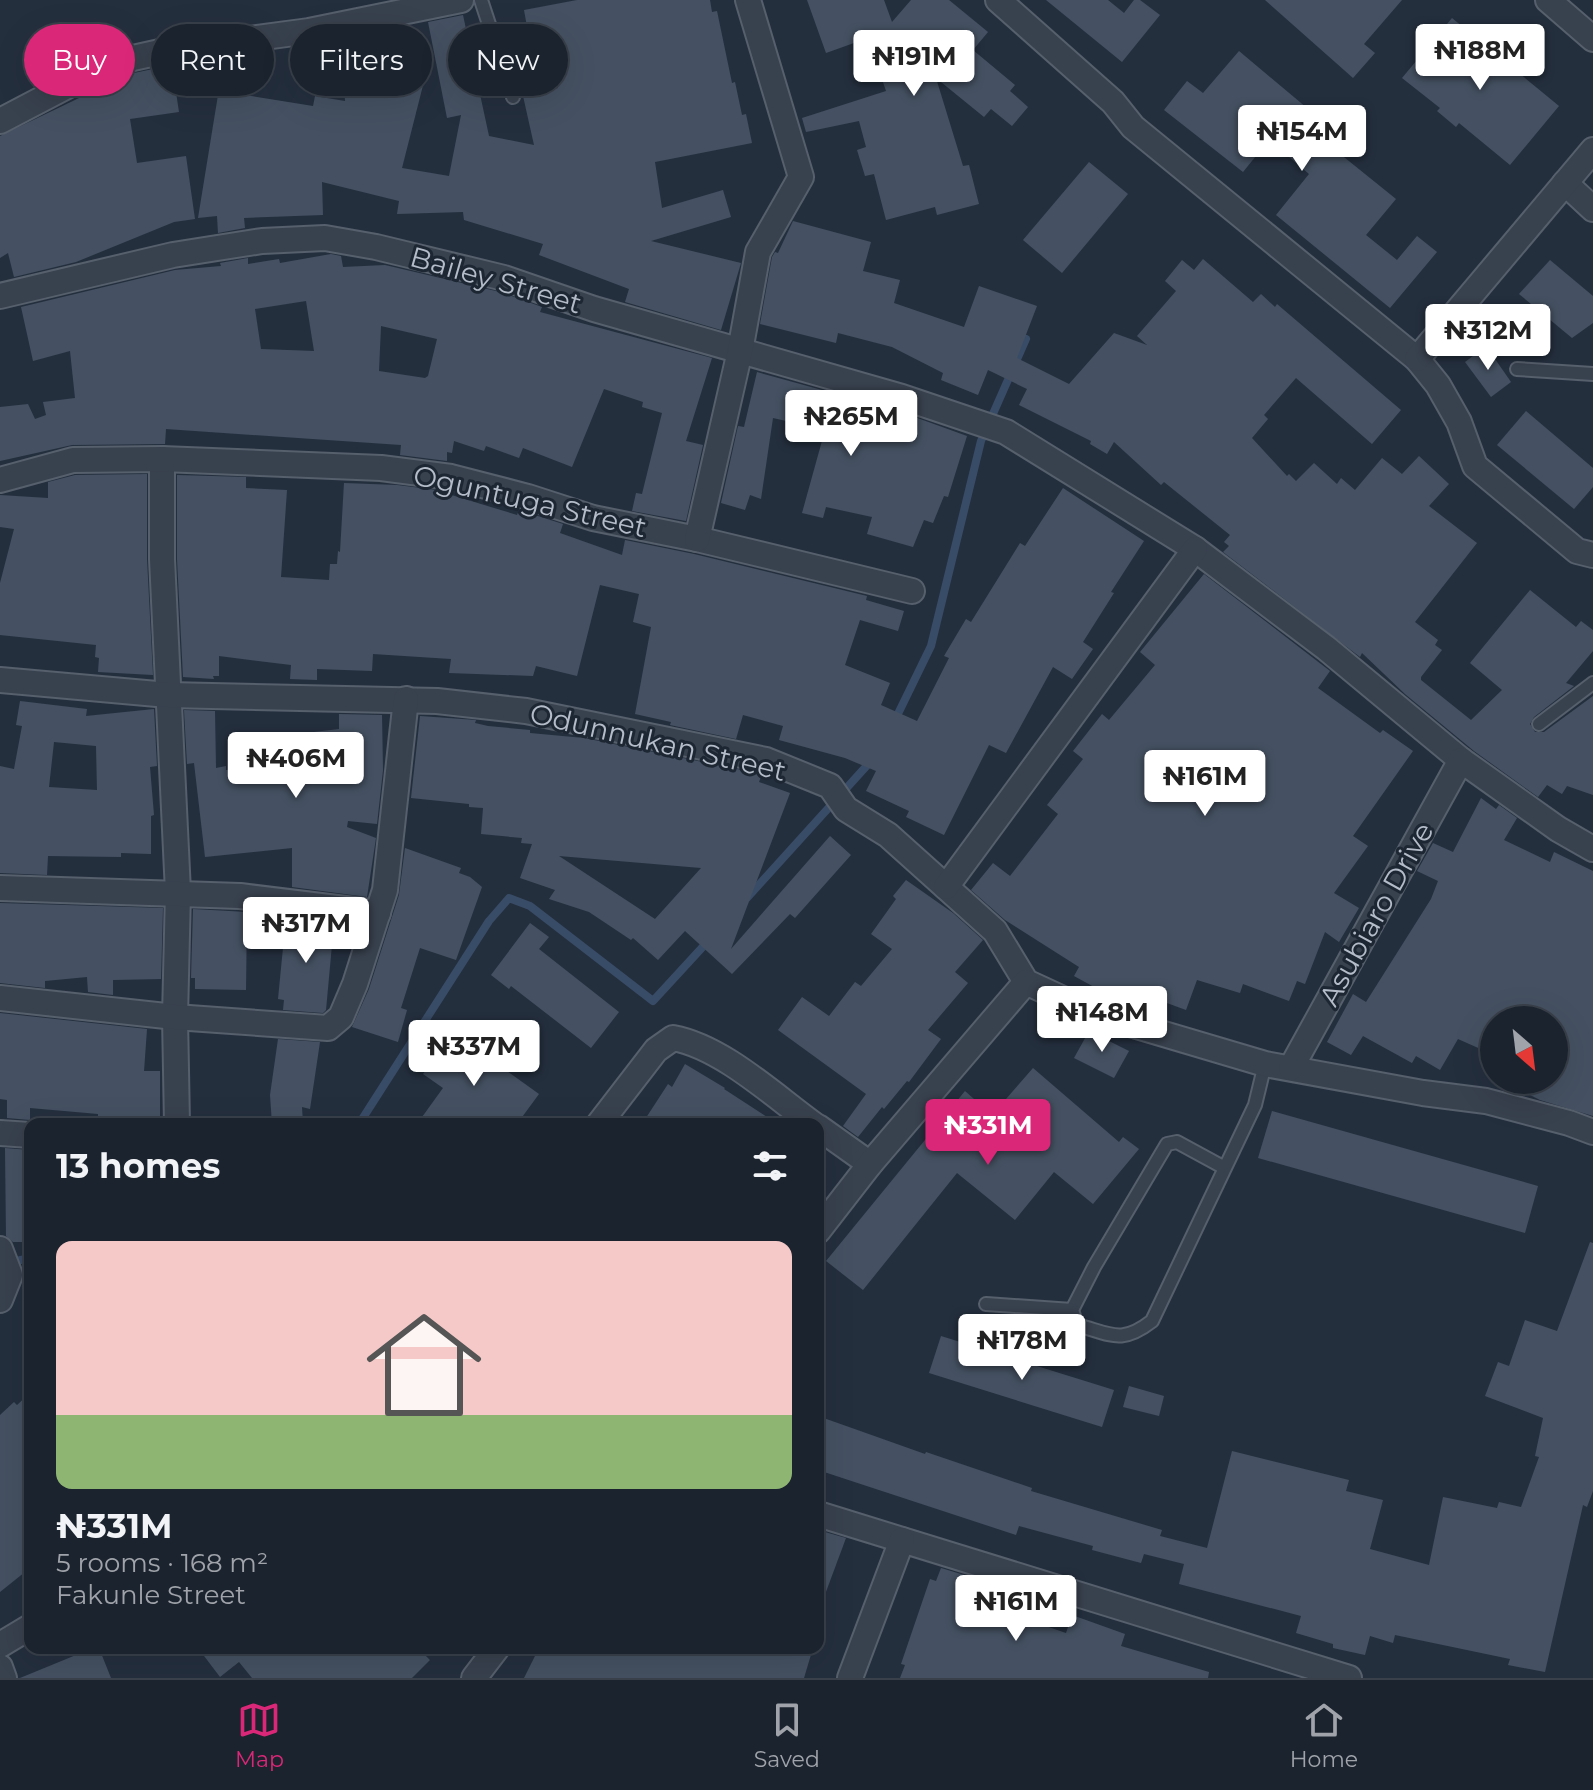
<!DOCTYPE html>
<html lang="en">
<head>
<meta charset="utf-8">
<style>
	body { margin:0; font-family:Montserrat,sans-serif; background:#242b36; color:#f1f3f6; height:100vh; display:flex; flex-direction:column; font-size:30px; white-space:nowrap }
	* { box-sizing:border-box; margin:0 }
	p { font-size:26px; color:#a0a4aa }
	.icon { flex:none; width:44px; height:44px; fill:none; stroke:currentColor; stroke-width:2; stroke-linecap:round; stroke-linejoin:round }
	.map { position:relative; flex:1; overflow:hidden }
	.panel { position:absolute; left:24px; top:1118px; width:800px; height:536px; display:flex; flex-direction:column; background:#1b232e; border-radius:16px; box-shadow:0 8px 32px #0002,0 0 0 2px #39404a }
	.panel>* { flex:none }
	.hud { position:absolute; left:24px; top:24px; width:800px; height:72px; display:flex; gap:16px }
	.needle { width:52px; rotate:152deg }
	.controls { position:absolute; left:1480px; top:1006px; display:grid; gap:16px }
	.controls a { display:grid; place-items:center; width:88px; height:88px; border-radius:50%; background:#1b232e; box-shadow:0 8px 32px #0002,0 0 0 2px #39404a; font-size:40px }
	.price { position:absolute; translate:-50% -68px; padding:0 18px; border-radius:8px; background:#fff; color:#222; font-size:26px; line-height:52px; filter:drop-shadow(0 2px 4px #0008) }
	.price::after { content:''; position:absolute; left:50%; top:48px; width:24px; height:18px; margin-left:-12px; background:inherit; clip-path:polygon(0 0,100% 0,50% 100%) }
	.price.selected { background:#db2777; color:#fff }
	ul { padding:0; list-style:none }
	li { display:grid; align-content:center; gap:16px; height:424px; padding:0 32px }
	li span { display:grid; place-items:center; height:248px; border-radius:16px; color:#555 }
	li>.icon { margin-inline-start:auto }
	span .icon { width:144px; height:144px; fill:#fffc; stroke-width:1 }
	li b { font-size:34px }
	h2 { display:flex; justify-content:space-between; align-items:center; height:96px; padding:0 32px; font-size:34px }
	.pill { padding:0 28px; border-radius:36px; background:#1b232e; box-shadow:0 8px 32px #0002,0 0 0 2px #39404a; font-size:28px; line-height:72px }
	.pill.selected { background:#db2777; color:#fff }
	.dock { display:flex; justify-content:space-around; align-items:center; height:112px; border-top:2px solid #39404a; background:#1b232e; font-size:22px; color:#a0a4aa }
	.dock a { display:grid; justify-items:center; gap:4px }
	.dock .selected { color:#db2777 }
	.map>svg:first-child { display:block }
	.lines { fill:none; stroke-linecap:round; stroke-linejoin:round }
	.stream { stroke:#394c67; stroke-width:8 }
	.building { fill:#455162; fill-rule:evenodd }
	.lane-casing { stroke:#565f6c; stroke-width:16 }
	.street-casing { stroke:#565f6c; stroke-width:28 }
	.lane { stroke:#38414e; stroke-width:12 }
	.street { stroke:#38414e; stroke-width:24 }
	.labels { text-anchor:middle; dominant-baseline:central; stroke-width:6; stroke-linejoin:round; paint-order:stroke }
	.street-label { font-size:28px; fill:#b4bcc9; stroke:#1d2633 }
</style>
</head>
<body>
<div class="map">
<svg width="1593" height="1678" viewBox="0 0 1593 1678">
	<rect width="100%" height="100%" fill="#242f3e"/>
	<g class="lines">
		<g class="stream">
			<polyline points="894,722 931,646 981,441 1026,339"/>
			<polyline points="746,899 871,761"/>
			<polyline points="359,1124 489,921 509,898 530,906 653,1001 710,939"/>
			<polyline points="7,1263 30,1258"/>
		</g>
	</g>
	<g class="building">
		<polygon points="577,0 710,0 712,12 717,11 732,83 735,82 742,115 746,114 752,143 655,162 662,208 723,190 731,217 651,241 741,263 721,330 625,302 629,289 539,255 543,244 464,220 463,212 397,214 399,201 322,182 323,215 244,218 245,228 218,233 217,216 198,218 224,58 245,95 313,106 315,96 345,101 343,69 432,50 402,168 449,176 461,115 447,118 428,22 463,15 489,136 534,145 523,96 558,88 549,34 529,38 524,10"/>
		<polygon points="807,0 884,0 892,22 911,0 949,0 988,32 973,50 1015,85 1010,91 1028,107 1012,126 991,109 984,117 936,78 963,166 969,165 979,204 937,215 935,207 886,220 874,174 865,176 857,150 866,147 859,121 806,132 802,118 886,91 868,38 826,53"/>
		<polygon points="1046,0 1108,0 1124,13 1134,0 1140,0 1160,15 1122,62"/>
		<polygon points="1265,0 1402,0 1364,44 1375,53 1353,78"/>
		<polygon points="1452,18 1559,106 1510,165 1459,123 1456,127 1437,111 1440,108 1402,78"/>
		<polygon points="1239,51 1313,113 1303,124 1396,199 1366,235 1397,260 1417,236 1437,252 1390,308 1276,215 1309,174 1269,140 1243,172 1164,110 1187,81 1203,93"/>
		<polygon points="172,65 179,112 130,119 137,163 186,156 195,219 174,222 76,262 14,277 8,253 0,258 0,136 129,74"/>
		<polygon points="1089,162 1128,194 1062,273 1023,240"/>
		<polygon points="793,221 871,242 863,271 900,280 894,303 964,327 979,286 1037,306 1017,358 1069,384 1114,333 1147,345 1137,336 1176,291 1165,281 1182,260 1194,270 1203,259 1253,302 1261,294 1275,307 1277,304 1401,410 1372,444 1296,378 1264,415 1268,419 1252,438 1287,476 1289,474 1296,481 1314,463 1337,484 1341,478 1355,490 1382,458 1402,474 1419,456 1449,484 1429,506 1477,543 1415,622 1438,640 1435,645 1442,650 1421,677 1421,680 1471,720 1502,690 1470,663 1530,590 1576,627 1581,621 1593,630 1593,651 1566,683 1574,686 1534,717 1530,724 1535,732 1544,732 1593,696 1593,795 1567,786 1562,794 1547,785 1538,797 1474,751 1405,694 1362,653 1360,657 1223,552 1229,546 1224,542 1230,535 1164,482 1161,485 1114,442 1107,454 1090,444 1091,441 1019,405 1027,389 988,370 978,395 941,380 943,373 892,347 838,333 836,343 760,324 772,257 775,252 778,253"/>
		<path d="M331,254L341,256L343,267L385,265L500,292L542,307L540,312L712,358L686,441L703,445L686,521L632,511L636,493L642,494L662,413L642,407L643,402L604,389L572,467L523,448L519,458L486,446L484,451L454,441L452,453L447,452V461L400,455L401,445L166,429L165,444L72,445L0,461V407L28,404L35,419L46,415L43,402L75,398L70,351L33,361L21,307L175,270L221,266L220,263L248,258V264L279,259L280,263ZM306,301L314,351L261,349L255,309ZM381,326L437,339L428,376L425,378L379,371Z"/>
		<polygon points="1550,260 1593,296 1593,323 1572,338 1519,294"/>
		<polygon points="1486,346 1511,382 1491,397 1465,362"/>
		<polygon points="757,372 898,411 967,436 948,497 944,496 933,523 924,520 913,547 867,534 872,517 826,507 823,518 802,513 825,430 773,418 761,499 750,495 745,510 721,503 738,426 744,427"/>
		<polygon points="1526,411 1593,468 1593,487 1574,509 1497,445"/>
		<polygon points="147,474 147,559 153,675 98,672 99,658 95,657 96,645 0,635 0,583 14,529 0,527 0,495 48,498 48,482 75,475"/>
		<polygon points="177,475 246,477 246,488 287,490 281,577 329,580 330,564 337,564 338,551 340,552 344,483 397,485 445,491 445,493 517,515 519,510 563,524 560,533 622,555 625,540 694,554 867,596 866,600 904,611 898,631 860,620 845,665 890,683 881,705 917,721 949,658 944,656 966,619 971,622 1020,543 1025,546 1063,488 1144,541 1111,592 1114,593 1083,642 1093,649 1072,679 1053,667 1006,753 989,745 944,835 906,817 909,811 866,791 876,771 845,758 779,740 783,726 743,715 736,739 670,725 671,722 635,714 651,627 633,622 639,594 600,585 577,676 536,666 533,676 449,673 451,659 373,654 372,671 317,669 317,680 290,679 291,665 219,656 219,676 213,676 214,679 183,677 177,559"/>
		<polygon points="1204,574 1330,671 1318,688 1380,733 1383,730 1413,751 1353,836 1368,846 1334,893 1359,908 1339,942 1325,932 1305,984 1297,981 1289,1001 1243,984 1240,993 1197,980 1186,1010 1142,994 1138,1003 1107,991 1105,993 1074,976 1079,967 1005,920 971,890 993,863 1010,876 1058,814 1047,805 1083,759 1073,751 1102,714 1109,720 1155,665 1140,652"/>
		<path d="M20,701L87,709L86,716L154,709L157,766L150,767L154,815L151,816V854L121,853V857L48,856L47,875L0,873V766L14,769L22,726L16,725ZM54,742L96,746L97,790L49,787Z"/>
		<polygon points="184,710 215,711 216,768 226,766 226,770 274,765 271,737 339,729 339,714 382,715 383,770 377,824 348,821 347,827 376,838 367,897 292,887 292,848 205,857 194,763 187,764"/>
		<path d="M420,716L476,720L475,723L488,726L530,730V733L584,738L762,774L759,782L790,793L731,949L830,836L851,855L795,918L790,914L732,974L685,931L658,960L633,938L631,940L589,912L549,899L555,890L520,878L532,844L521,843L522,838L481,834L483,808L469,807V804L411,798ZM559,856L701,868L655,919Z"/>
		<polygon points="1481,798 1496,809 1499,805 1517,818 1504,840 1550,862 1554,852 1593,871 1593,1116 1540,1100 1500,1080 1554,1080 1554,1020 1494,1020 1494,1055 1458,1039 1440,1070 1416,1056 1412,1063 1363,1036 1351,1055 1327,1042 1353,994 1366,1002 1431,899 1438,881 1417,871 1433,843 1453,852"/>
		<polygon points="405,848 461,868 459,873 470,877 482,887 456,960 420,948 401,1008 407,1010 398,1042 352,1027 369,989 399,895"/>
		<polygon points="906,880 953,913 983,940 955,972 968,983 928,1030 941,1039 909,1082 907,1081 884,1109 882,1107 858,1137 843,1126 866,1094 778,1030 802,997 829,1016 855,982 861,986 892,949 871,934 896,899 893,896"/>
		<polygon points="0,903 163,908 161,979 113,980 113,995 88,992 87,977 45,981 45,988 0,983"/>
		<polygon points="193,909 247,912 246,990 195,989 195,978 191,978"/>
		<polygon points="286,917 334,923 326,1010 323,1013 283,1010 284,1000 278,999"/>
		<polygon points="530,923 549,937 539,949 619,1012 591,1048 511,986 509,989 491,975"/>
		<polygon points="0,1013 147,1029 144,1071 160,1071 160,1123 126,1123 126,1121 98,1119 98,1114 30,1108 30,1120 7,1118 7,1100 0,1099"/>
		<polygon points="457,1029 496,1058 493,1061 539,1094 517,1124 417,1124 443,1088 423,1074"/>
		<polygon points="1089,1031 1129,1051 1114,1078 1074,1058"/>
		<polygon points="278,1039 320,1042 310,1109 302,1107 303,1124 272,1124 270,1095"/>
		<polygon points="685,1064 725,1088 724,1089 778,1124 642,1124 668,1084 672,1087"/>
		<polygon points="1033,1068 1119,1142 1123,1137 1139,1149 1093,1204 1054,1172 1015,1220 957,1173 863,1290 826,1261 965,1091 992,1115"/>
		<polygon points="1272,1111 1538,1186 1525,1233 1258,1158"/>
		<polygon points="5,1148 30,1150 30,1242 13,1242 6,1236"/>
		<polygon points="1590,1242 1593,1243 1593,1491 1587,1507 1583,1505 1545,1672 1508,1665 1510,1659 1395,1635 1393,1643 1370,1636 1365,1655 1333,1648 1333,1644 1296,1633 1301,1616 1179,1584 1184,1564 1144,1554 1141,1563 1092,1550 1093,1546 1019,1526 1016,1535 818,1470 818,1416 925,1454 926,1452 1032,1488 1031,1491 1162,1530 1160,1536 1207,1548 1232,1451 1349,1480 1346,1491 1383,1500 1370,1549 1429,1565 1443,1497 1497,1508 1499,1502 1521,1507 1539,1457 1535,1456 1543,1418 1485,1396 1498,1362 1509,1366 1525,1320 1557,1331"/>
		<polygon points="941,1336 1114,1390 1102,1427 929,1373"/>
		<polygon points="1129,1386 1164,1396 1159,1416 1123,1407"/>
		<polygon points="30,1393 30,1568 0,1592 0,1415 14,1402 17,1405"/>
		<polygon points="818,1530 846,1538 820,1608 818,1608"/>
		<polygon points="941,1568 984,1581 976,1602 1066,1633 1072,1615 1125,1634 1121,1646 1209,1672 1208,1678 900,1678 905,1665 901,1664 930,1579 936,1581"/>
		<polygon points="93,1648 99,1648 111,1678 20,1678"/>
		<polygon points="198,1648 418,1648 430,1660 412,1678 252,1678 239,1662 220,1677"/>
		<polygon points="539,1648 813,1648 804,1678 524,1678"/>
	</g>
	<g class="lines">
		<g class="lane-casing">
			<g id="lane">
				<polyline points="481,0 513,97"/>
				<polyline points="1517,369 1593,374"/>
				<polyline points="1539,724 1593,683"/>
				<path d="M1223,1167L1177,1142L1167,1144L1094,1267L1072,1310L1077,1325C1111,1334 1121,1345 1152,1321L1255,1105L1265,1064"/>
				<polyline points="986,1304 1072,1310"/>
			</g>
		</g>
		<g class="street-casing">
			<g id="street">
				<polyline points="998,0 1113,102 1133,127 1417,359 1438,385 1459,422 1475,466 1577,551 1593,555"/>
				<polyline points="1548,0 1593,39"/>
				<polyline points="0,121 67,86 124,60 169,50 309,31 461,0"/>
				<polyline points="1565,183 1593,209"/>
				<polyline points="0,296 173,255 262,241 325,238 376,247 504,278 594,309 902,397 1006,432 1195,549 1326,648 1461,760 1558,829 1593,849"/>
				<polyline points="1417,359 1593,150"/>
				<polyline points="162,459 162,559 178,892 175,1017 177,1124"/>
				<polyline points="0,480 73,460 162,459 381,468 451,477 528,497 593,518 697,539 912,591"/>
				<polyline points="697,539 740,351 758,252 801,177 748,0"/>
				<polyline points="0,680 168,695 437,701 526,711 766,760 830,786 846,809 888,835 995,931 1026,982 1093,1013 1265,1064 1423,1093 1486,1101 1569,1123 1593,1132"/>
				<polyline points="946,887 1195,549"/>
				<polyline points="0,888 240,896 378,913"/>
				<polyline points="0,998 175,1017 328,1028 341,1017 355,984 385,890 406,699"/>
				<polyline points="1291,1068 1461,760"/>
				<path d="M599,1124L656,1050L673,1038C722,1047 773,1095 813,1124"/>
				<polyline points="818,1127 870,1164"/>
				<polyline points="0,1133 30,1135"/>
				<polyline points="818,1231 870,1164 1026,982"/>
				<polyline points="0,1249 10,1275 0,1300"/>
				<polyline points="818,1514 1349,1678"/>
				<polyline points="0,1645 30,1627"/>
				<polyline points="0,1667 4,1678"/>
				<polyline points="474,1678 497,1648"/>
				<polyline points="850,1678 902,1540"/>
			</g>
		</g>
		<use href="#lane" class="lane"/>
		<use href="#street" class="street"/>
	</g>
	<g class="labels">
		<g class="street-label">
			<text transform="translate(496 280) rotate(16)">Bailey Street</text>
			<text transform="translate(530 501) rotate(13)">Oguntuga Street</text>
			<text transform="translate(658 742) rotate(13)">Odunnukan Street</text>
			<text transform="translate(1376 914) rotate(-61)">Asubiaro Drive</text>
		</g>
	</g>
</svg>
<div class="controls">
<a><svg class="needle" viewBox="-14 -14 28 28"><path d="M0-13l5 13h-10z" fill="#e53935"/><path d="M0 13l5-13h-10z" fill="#a0a4aa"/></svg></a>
</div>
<b class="price" style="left:1480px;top:92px">₦188M</b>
<b class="price" style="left:914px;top:98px">₦191M</b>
<b class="price" style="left:1302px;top:173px">₦154M</b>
<b class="price" style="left:1488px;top:372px">₦312M</b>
<b class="price" style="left:851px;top:458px">₦265M</b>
<b class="price" style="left:296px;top:800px">₦406M</b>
<b class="price" style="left:1205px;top:818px">₦161M</b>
<b class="price" style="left:306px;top:965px">₦317M</b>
<b class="price" style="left:1102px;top:1054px">₦148M</b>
<b class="price" style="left:474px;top:1088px">₦337M</b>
<b class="price selected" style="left:988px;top:1167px">₦331M</b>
<b class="price" style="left:1022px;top:1382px">₦178M</b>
<b class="price" style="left:1016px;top:1643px">₦161M</b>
<div class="hud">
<a class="pill selected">Buy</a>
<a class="pill">Rent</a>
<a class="pill">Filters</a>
<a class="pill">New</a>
</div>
<section class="panel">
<h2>13 homes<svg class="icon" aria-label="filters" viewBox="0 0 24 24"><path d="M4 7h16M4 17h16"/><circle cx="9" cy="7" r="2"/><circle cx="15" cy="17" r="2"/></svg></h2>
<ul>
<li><span style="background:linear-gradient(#f6c9c9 70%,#8fb573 0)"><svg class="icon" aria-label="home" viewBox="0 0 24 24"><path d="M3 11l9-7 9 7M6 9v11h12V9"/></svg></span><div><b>₦331M</b><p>5 rooms · 168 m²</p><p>Fakunle Street</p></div></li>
</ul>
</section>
</div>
<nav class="dock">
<a class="selected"><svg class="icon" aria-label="map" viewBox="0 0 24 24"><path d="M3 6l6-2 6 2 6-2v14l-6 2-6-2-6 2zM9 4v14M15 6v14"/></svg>Map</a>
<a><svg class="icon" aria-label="saved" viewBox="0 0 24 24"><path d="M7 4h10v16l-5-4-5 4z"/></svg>Saved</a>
<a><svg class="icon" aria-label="home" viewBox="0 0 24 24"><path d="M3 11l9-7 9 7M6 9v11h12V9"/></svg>Home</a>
</nav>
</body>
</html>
